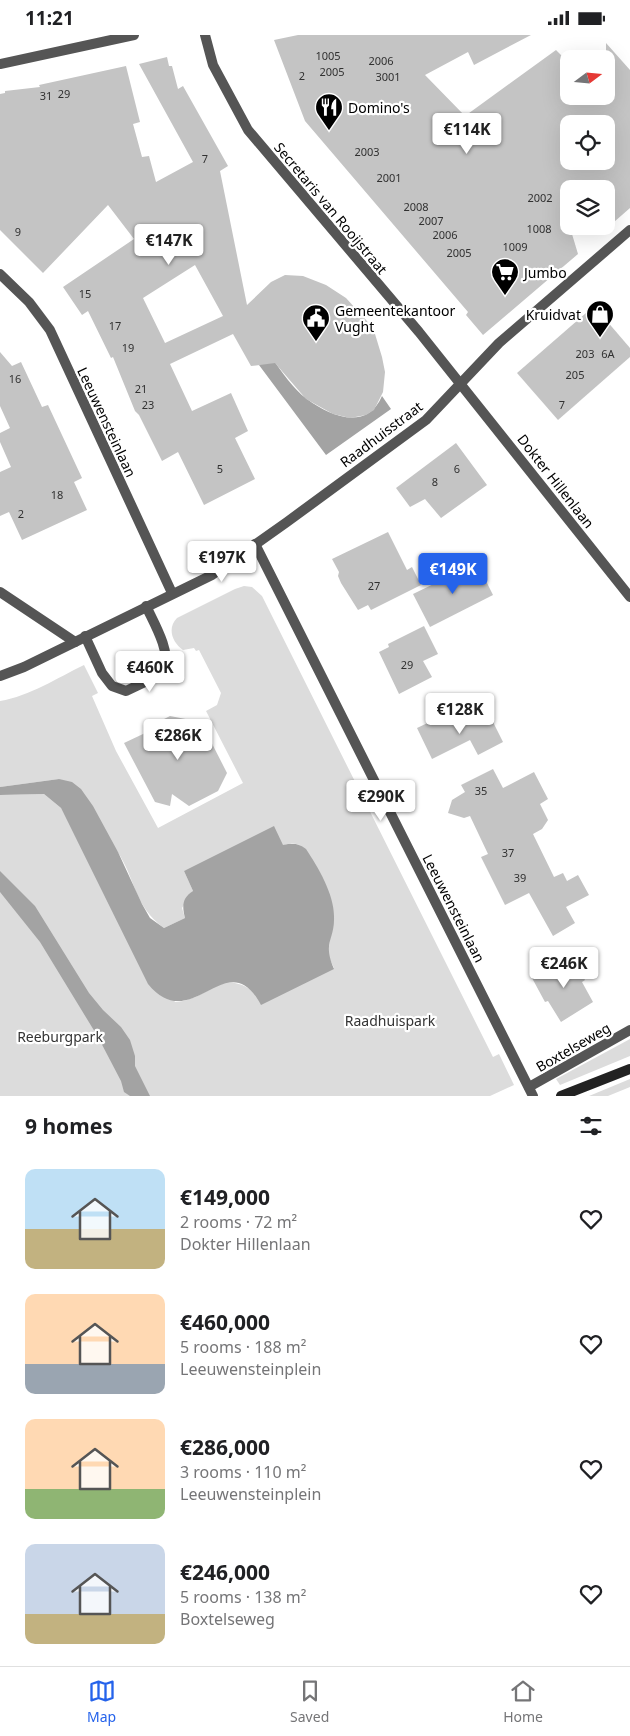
<!DOCTYPE html>
<html lang="en">
<head>
<meta charset="utf-8">
<style>
	body { margin:0; font-family:"Noto Sans",sans-serif; background:#f2f2f2; color:#202124; height:100vh; display:flex; flex-direction:column; font-size:19px; white-space:nowrap }
	* { box-sizing:border-box; margin:0 }
	p { font-size:16px; color:#757577 }
	.icon { flex:none; width:28px; height:28px; fill:none; stroke:currentColor; stroke-width:2; stroke-linecap:round; stroke-linejoin:round }
	.map { position:relative; height:1061px; overflow:hidden }
	.sheet { display:flex; flex-direction:column; background:#fff; flex:1 }
	.sheet>* { flex:none }
	.needle { width:32px; rotate:74deg }
	.fabs { position:absolute; left:560px; top:15px; display:grid; gap:10px }
	.fabs a { display:grid; place-items:center; width:55px; height:55px; border-radius:10px; background:#fff; box-shadow:0 5px 20px #0002; font-size:25px }
	.price { position:absolute; translate:-50% -42px; padding:0 11px; border-radius:5px; background:#fff; color:#222; font-size:16px; line-height:32px; filter:drop-shadow(0 1px 2px #0008) }
	.price::after { content:''; position:absolute; left:50%; top:30px; width:15px; height:11px; margin-left:-8px; background:inherit; clip-path:polygon(0 0,100% 0,50% 100%) }
	.price.on { background:#2563eb; color:#fff }
	ul { padding:0; list-style:none }
	li { display:flex; align-items:center; gap:15px; height:125px; padding:0 25px }
	li span { display:grid; place-items:center; flex:none; width:140px; height:100px; border-radius:10px; color:#555 }
	li>.icon { margin-inline-start:auto }
	span .icon { width:60px; height:60px; fill:#fffc; stroke-width:1 }
	li b { font-size:21px }
	h2 { display:flex; justify-content:space-between; align-items:center; height:60px; padding:0 25px; font-size:21px }
	.status { display:flex; justify-content:space-between; align-items:center; height:35px; padding:0 25px; background:#fff; direction:ltr }
	.status svg { height:14px; fill:currentColor }
	.menu { display:flex; justify-content:space-around; align-items:center; height:70px; border-top:1px solid #e0e0e0; background:#fff; font-size:14px; color:#757577 }
	.menu a { display:grid; justify-items:center; gap:2px }
	.menu .on { color:#2563eb }
	.map>svg:first-child { display:block }
	.green { fill:#dcdcdc }
	.water { fill:#a3a3a3 }
	.building { fill:#c4c4c4; fill-rule:evenodd }
	.lines { fill:none; stroke-linecap:round; stroke-linejoin:round }
	.street { stroke:#555; stroke-width:10 }
	.secondary { stroke:#222; stroke-width:10 }
	.labels { text-anchor:middle; dominant-baseline:central; stroke-width:4.5; stroke-linejoin:round; paint-order:stroke }
	.number-label { font-size:11px; fill:#313131 }
	.poi-label { font-size:14px; fill:#000; stroke:#fff; text-anchor:start }
	.street-label { font-size:14px; fill:#000; stroke:#fff }
	.park-label { font-size:14px; fill:#333; stroke:#fff }
</style>
</head>
<body>
<div class="status"><b>11:21</b><svg viewBox="0 0 49 12"><path d="M0 12V9h3v3zM5 12V6h3v6zM10 12V3h3v9zM15 12V0h3v12zM26 1h20v11H26zM47 4h2v5h-2z"/></svg></div>
<div class="map">
<svg width="630" height="1061" viewBox="0 0 630 1061">
	<rect width="100%" height="100%" fill="#fff"/>
	<g class="green">
		<path d="M244,551L252,552L262,561L493,1022L499,1019L514,1050L490,1061H0V760L44,759L61,773L96,842L175,967C208,966 220,932 254,957L334,933L328,920L330,903L300,810L292,808L184,836L193,856L182,873L185,883L164,893C133,870 136,844 117,816C100,791 78,768 59,744L0,752V666C30,661 57,643 84,630L98,658L92,661L116,716L158,793L243,748L206,676L217,670L221,658L199,615L196,616L194,613L183,615C172,607 167,593 177,583L235,554Z"/>
		<polygon points="630,1004 630,1021 560,1050 556,1044"/>
		<polygon points="630,1044 630,1052 608,1061 589,1061"/>
	</g>
	<g class="water">
		<path d="M272,323C282,337 293,354 307,364C331,382 367,396 382,361L391,374L326,420L259,330Z"/>
		<path d="M59,744L72,747L81,754L93,771L118,817L142,869L150,883L164,893L185,883C182,871 182,863 193,856L184,836L274,791L283,810C293,808 298,808 306,814C318,832 334,859 334,881C335,906 322,906 334,934L261,970C227,906 192,1003 148,949L61,773L44,759L0,760V752Z"/>
		<polygon points="0,836 35,871 89,958 103,975 121,992 130,1005 135,1021 135,1031 150,1061 130,1061 124,1057 121,1046 98,1002 40,907 0,857"/>
	</g>
	<g class="building">
		<path d="M298,0H531L474,30L468,17L425,40L465,81L556,15L569,28V61H606V8L630,35V173L606,194V154H569V181L566,179L578,219L483,300L466,280L468,277L305,86L274,5ZM569,89H606V126H569Z"/>
		<path d="M167,22L169,31H172L178,54L183,51L228,131L220,136L247,270L271,247L285,240L303,241L326,250L346,263L367,286L375,299L382,322L385,337L383,357L374,375L366,380L350,383L333,379L306,364L275,328L251,331L233,299L170,329L192,376L231,358L248,396L235,403L255,444L204,470L178,417L162,426L139,380L135,376L113,322L111,323L88,276L82,280L63,252L134,204L108,170L43,238L0,195V59L5,58V56L40,52L39,50L126,31L140,87L133,89L142,122L149,121L156,147L193,127L139,29ZM195,230L223,281L165,308L143,263Z"/>
		<polygon points="594,271 630,313 630,322 558,385 517,338"/>
		<polygon points="0,317 12,331 21,327 42,372 48,370 82,443 74,447 87,475 22,505 9,477 0,481 0,437 11,432 0,407 0,398 10,393 0,371"/>
		<polygon points="456,408 487,450 441,483 425,464 410,472 396,453"/>
		<polygon points="388,497 407,535 412,532 421,550 371,575 368,570 358,575 341,548 338,541 339,537 332,524"/>
		<polygon points="477,528 493,560 430,592 413,559"/>
		<polygon points="424,591 438,619 423,626 432,642 399,659 379,617 389,612 388,609"/>
		<polygon points="489,679 503,707 478,720 470,705 432,724 417,693 436,684 439,690 458,680 464,691"/>
		<polygon points="170,681 201,687 227,738 218,756 189,771 172,759 170,771 155,767 124,708 160,691 158,687"/>
		<polygon points="493,734 503,753 534,737 548,764 540,769 548,785 542,794 533,799 554,842 563,838 567,846 578,840 589,860 566,872 575,888 553,901 529,858 505,870 481,822 488,819 470,781 464,783 448,778 452,765 465,757 461,750"/>
		<polygon points="572,921 585,945 582,947 593,967 561,987 548,966 545,967 532,943"/>
	</g>
	<g class="lines">
		<g class="street">
			<polyline points="205,0 213,30 248,95 419,297 630,562"/>
			<polyline points="0,29 134,0"/>
			<polyline points="0,239 29,267 50,295 172,558"/>
			<polyline points="255,509 533,1061"/>
			<polyline points="0,557 75,607"/>
			<path d="M85,601L102,638L112,651L126,656L166,637C169,613 156,592 146,571"/>
			<polyline points="0,641 24,632 212,540 287,487 426,385 499,308 630,195"/>
			<polyline points="529,1052 630,995"/>
		</g>
		<polyline class="secondary" points="561,1061 630,1034"/>
	</g>
	<defs>
		<g id="restaurant-pin" transform="scale(1.4375)"><path d="M0 17L-7.5 6A9.5 9.5 0 1 1 7.5 6Z" fill="#000" stroke="#fff"/><path d="M-5-6h1v4h1v-4h1v4h1v-4h1v5L-1.5 .5V6h-2V.5L-5-1ZM5-6V6H3V1.5H1.5Q1.5-4 5-6Z" fill="#fff"/></g>
		<g id="supermarket-pin" transform="scale(1.4375)"><path d="M0 17L-7.5 6A9.5 9.5 0 1 1 7.5 6Z" fill="#000" stroke="#fff"/><path d="M-6-5.5h2.5l.6 2H6L4.5 2H-2.5L-4.4-4H-6ZM-1.5 3.2a1.3 1.3 0 1 0 .1 0ZM3 3.2a1.3 1.3 0 1 0 .1 0Z" fill="#fff"/></g>
		<g id="shop-pin" transform="scale(1.4375)"><path d="M0 17L-7.5 6A9.5 9.5 0 1 1 7.5 6Z" fill="#000" stroke="#fff"/><path d="M-5-2.5h2.3a2.7 3.5 0 0 1 5.4 0H5L5.5 6h-11ZM-1.5-2.5h3a1.5 2.3 0 0 0-3 0Z" fill="#fff"/></g>
		<g id="civic-pin" transform="scale(1.4375)"><path d="M0 17L-7.5 6A9.5 9.5 0 1 1 7.5 6Z" fill="#000" stroke="#fff"/><path d="M-.6-6.5H3V-4.5H.6V-3L4-1V1h2V6H-6V1h2V-1L-.6-3ZM-1.2 2.5V6h2.4V2.5Z" fill="#fff"/></g>
	</defs>
	<g fill-rule="evenodd">
		<use href="#restaurant-pin" x="329" y="72"/>
		<use href="#supermarket-pin" x="505" y="237"/>
		<use href="#shop-pin" x="600" y="279"/>
		<use href="#civic-pin" x="316" y="283"/>
	</g>
	<g class="labels">
		<g class="number-label">
			<text x="328" y="20">1005</text>
			<text x="381" y="25">2006</text>
			<text x="332" y="36">2005</text>
			<text x="302" y="40">2</text>
			<text x="388" y="41">3001</text>
			<text x="64" y="58">29</text>
			<text x="46" y="60">31</text>
			<text x="367" y="116">2003</text>
			<text x="205" y="123">7</text>
			<text x="389" y="142">2001</text>
			<text x="540" y="162">2002</text>
			<text x="416" y="171">2008</text>
			<text x="431" y="185">2007</text>
			<text x="539" y="193">1008</text>
			<text x="18" y="196">9</text>
			<text x="445" y="199">2006</text>
			<text x="515" y="211">1009</text>
			<text x="459" y="217">2005</text>
			<text x="85" y="258">15</text>
			<text x="115" y="290">17</text>
			<text x="128" y="312">19</text>
			<text x="585" y="318">203</text>
			<text x="608" y="318">6A</text>
			<text x="575" y="339">205</text>
			<text x="15" y="343">16</text>
			<text x="141" y="353">21</text>
			<text x="148" y="369">23</text>
			<text x="562" y="369">7</text>
			<text x="220" y="433">5</text>
			<text x="457" y="433">6</text>
			<text x="435" y="446">8</text>
			<text x="57" y="459">18</text>
			<text x="21" y="478">2</text>
			<text x="374" y="550">27</text>
			<text x="407" y="629">29</text>
			<text x="481" y="755">35</text>
			<text x="508" y="817">37</text>
			<text x="520" y="842">39</text>
		</g>
		<g class="poi-label">
			<text x="348" y="72">Domino's</text>
			<text x="524" y="237">Jumbo</text>
			<text x="335" y="275">Gemeentekantoor<tspan x="335" dy="16">Vught</tspan></text>
			<text x="581" y="279" text-anchor="end">Kruidvat</text>
		</g>
		<g class="street-label">
			<text transform="translate(331 173) rotate(50)">Secretaris van Rooijstraat</text>
			<text transform="translate(107 387) rotate(65)">Leeuwensteinlaan</text>
			<text transform="translate(381 399) rotate(-37)">Raadhuisstraat</text>
			<text transform="translate(556 446) rotate(52)">Dokter Hillenlaan</text>
			<text transform="translate(454 873) rotate(63)">Leeuwensteinlaan</text>
			<text transform="translate(573 1012) rotate(-30)">Boxtelseweg</text>
		</g>
		<g class="park-label">
			<text x="390" y="985">Raadhuispark</text>
			<text x="60" y="1001">Reeburgpark</text>
		</g>
	</g>
</svg>
<div class="fabs">
<a><svg class="needle" viewBox="-14 -14 28 28"><path d="M0-13l5 13h-10z" fill="#e53935"/><path d="M0 13l5-13h-10z" fill="#757577"/></svg></a>
<a><svg class="icon" aria-label="locate" viewBox="0 0 24 24"><circle cx="12" cy="12" r="6"/><path d="M12 2v4M12 18v4M2 12h4M18 12h4"/></svg></a>
<a><svg class="icon" aria-label="layers" viewBox="0 0 24 24"><path d="M12 4l9 5-9 5-9-5zM3 14l9 5 9-5"/></svg></a>
</div>
<b class="price" style="left:467px;top:120px">€114K</b>
<b class="price" style="left:169px;top:231px">€147K</b>
<b class="price" style="left:222px;top:548px">€197K</b>
<b class="price on" style="left:453px;top:560px">€149K</b>
<b class="price" style="left:150px;top:658px">€460K</b>
<b class="price" style="left:460px;top:700px">€128K</b>
<b class="price" style="left:178px;top:726px">€286K</b>
<b class="price" style="left:381px;top:787px">€290K</b>
<b class="price" style="left:564px;top:954px">€246K</b>
</div>
<section class="sheet">
<h2>9 homes<svg class="icon" aria-label="filters" viewBox="0 0 24 24"><path d="M4 7h16M4 17h16"/><circle cx="9" cy="7" r="2"/><circle cx="15" cy="17" r="2"/></svg></h2>
<ul>
<li><span style="background:linear-gradient(#bfe0f5 60%,#c2b280 0)"><svg class="icon" aria-label="home" viewBox="0 0 24 24"><path d="M3 11l9-7 9 7M6 9v11h12V9"/></svg></span><div><b>€149,000</b><p>2 rooms · 72 m²</p><p>Dokter Hillenlaan</p></div><svg class="icon" aria-label="heart" viewBox="0 0 24 24"><path d="M12 20l-8-8c-3-5 5-10 8-4 3-6 11-1 8 4z"/></svg></li>
<li><span style="background:linear-gradient(#ffd9b3 70%,#9aa5b1 0)"><svg class="icon" aria-label="home" viewBox="0 0 24 24"><path d="M3 11l9-7 9 7M6 9v11h12V9"/></svg></span><div><b>€460,000</b><p>5 rooms · 188 m²</p><p>Leeuwensteinplein</p></div><svg class="icon" aria-label="heart" viewBox="0 0 24 24"><path d="M12 20l-8-8c-3-5 5-10 8-4 3-6 11-1 8 4z"/></svg></li>
<li><span style="background:linear-gradient(#ffd9b3 70%,#8fb573 0)"><svg class="icon" aria-label="home" viewBox="0 0 24 24"><path d="M3 11l9-7 9 7M6 9v11h12V9"/></svg></span><div><b>€286,000</b><p>3 rooms · 110 m²</p><p>Leeuwensteinplein</p></div><svg class="icon" aria-label="heart" viewBox="0 0 24 24"><path d="M12 20l-8-8c-3-5 5-10 8-4 3-6 11-1 8 4z"/></svg></li>
<li><span style="background:linear-gradient(#c9d6e8 70%,#c2b280 0)"><svg class="icon" aria-label="home" viewBox="0 0 24 24"><path d="M3 11l9-7 9 7M6 9v11h12V9"/></svg></span><div><b>€246,000</b><p>5 rooms · 138 m²</p><p>Boxtelseweg</p></div><svg class="icon" aria-label="heart" viewBox="0 0 24 24"><path d="M12 20l-8-8c-3-5 5-10 8-4 3-6 11-1 8 4z"/></svg></li>
</ul>
</section>
<nav class="menu">
<a class="on"><svg class="icon" aria-label="map" viewBox="0 0 24 24"><path d="M3 6l6-2 6 2 6-2v14l-6 2-6-2-6 2zM9 4v14M15 6v14"/></svg>Map</a>
<a><svg class="icon" aria-label="saved" viewBox="0 0 24 24"><path d="M7 4h10v16l-5-4-5 4z"/></svg>Saved</a>
<a><svg class="icon" aria-label="home" viewBox="0 0 24 24"><path d="M3 11l9-7 9 7M6 9v11h12V9"/></svg>Home</a>
</nav>
</body>
</html>
